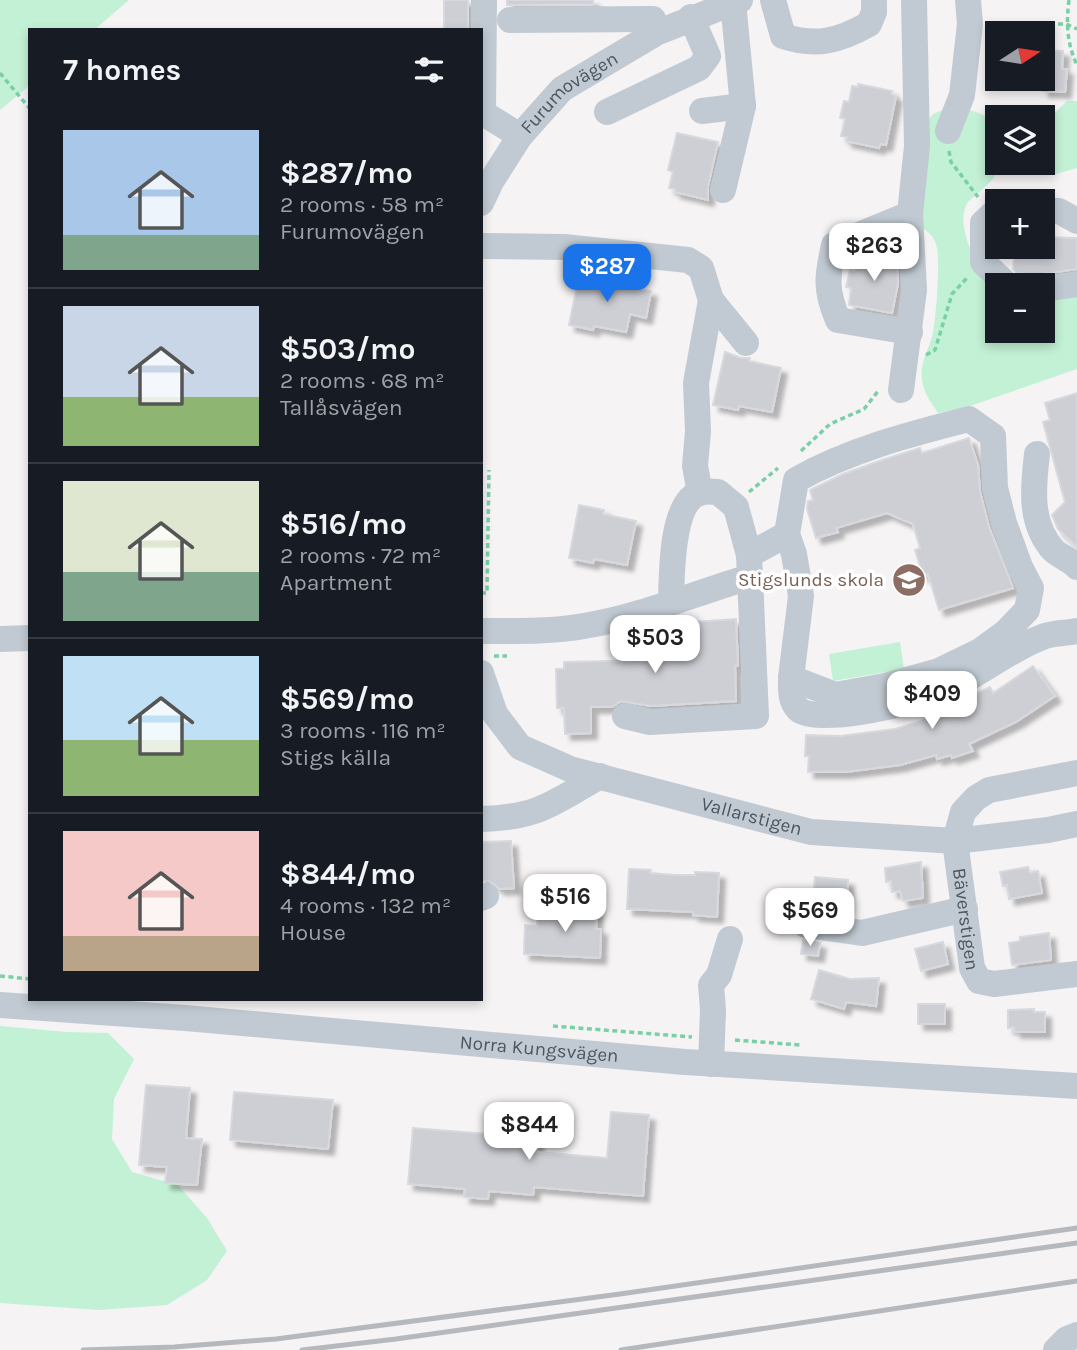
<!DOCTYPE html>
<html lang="en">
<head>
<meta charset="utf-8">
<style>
	body { margin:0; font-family:Karla,sans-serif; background:#242831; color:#f1f3f6; height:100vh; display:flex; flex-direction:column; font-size:26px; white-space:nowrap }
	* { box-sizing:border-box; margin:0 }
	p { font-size:23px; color:#9ea1a6 }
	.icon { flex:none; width:38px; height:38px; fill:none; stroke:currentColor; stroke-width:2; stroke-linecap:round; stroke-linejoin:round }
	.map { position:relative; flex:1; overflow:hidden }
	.drawer { position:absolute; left:28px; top:28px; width:455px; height:973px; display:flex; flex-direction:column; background:#171b24; border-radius:0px; box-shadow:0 4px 10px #0003 }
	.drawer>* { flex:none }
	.needle { width:46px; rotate:78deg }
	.controls { position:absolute; left:985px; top:21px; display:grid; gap:14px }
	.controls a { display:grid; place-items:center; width:70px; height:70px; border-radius:0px; background:#171b24; box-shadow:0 4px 10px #0003; font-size:35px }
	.price { position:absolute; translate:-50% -60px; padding:0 16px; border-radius:14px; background:#fff; color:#222; font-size:23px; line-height:46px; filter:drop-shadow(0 2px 4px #0008) }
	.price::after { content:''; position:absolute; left:50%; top:42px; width:21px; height:16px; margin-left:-10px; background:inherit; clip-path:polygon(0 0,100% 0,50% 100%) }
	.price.active { background:#1a73e8; color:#fff }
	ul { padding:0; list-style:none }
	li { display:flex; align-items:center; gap:21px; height:175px; padding:0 35px }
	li+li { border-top:2px solid #363941 }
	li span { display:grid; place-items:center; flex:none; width:196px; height:140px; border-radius:0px; color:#555 }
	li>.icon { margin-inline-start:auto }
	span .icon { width:84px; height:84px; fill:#fffc; stroke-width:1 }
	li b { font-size:30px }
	h2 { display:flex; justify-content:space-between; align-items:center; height:84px; padding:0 35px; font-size:30px }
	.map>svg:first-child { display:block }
	.green { fill:#c3f1d5 }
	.building { fill:#cdcfd5; stroke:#d7d9de; stroke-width:2; filter:url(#shadow) }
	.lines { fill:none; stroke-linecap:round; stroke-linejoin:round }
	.path { stroke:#7ad0a6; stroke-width:3.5; stroke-dasharray:5 3.5; stroke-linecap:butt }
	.minor { stroke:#c1cad2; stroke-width:26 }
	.rail { stroke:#b5b8bd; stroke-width:5 }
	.labels { text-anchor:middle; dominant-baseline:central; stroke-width:7; stroke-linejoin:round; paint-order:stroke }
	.street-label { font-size:19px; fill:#4a5661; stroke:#fff }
	.education-label { font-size:19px; fill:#785e54; stroke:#fff; text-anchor:end }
</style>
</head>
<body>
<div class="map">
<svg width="1077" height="1350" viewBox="0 0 1077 1350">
	<defs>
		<filter id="shadow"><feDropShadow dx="6" dy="6" stdDeviation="2" flood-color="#0004"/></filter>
	</defs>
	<rect width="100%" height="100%" fill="#f5f3f3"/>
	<g class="green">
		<polygon points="0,0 129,0 94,30 30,30 30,85 0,110"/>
		<polygon points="1067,101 1077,101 1077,168 1056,174 1037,168 1034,163 1043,163 1043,124"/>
		<path d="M950,107C993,112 997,120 998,163H1000C995,182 984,187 970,200C955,215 969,251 979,266C984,274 992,280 997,287L998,331H1043V294L1077,291V369L967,407L938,413C932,404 925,395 923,384C918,367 927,353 932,337C936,323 941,257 936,244C933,235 926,230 918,225L923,126L933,114Z"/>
		<polygon points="900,642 904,669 833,681 829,654"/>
		<polygon points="0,1026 67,1032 108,1033 134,1059 114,1099 112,1139 132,1172 178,1185 207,1218 227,1251 207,1280 167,1305 99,1310 0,1303"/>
	</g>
	<g class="building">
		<rect x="444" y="0" width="24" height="30"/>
		<polygon points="507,0 593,0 593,4 507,5"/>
		<polygon points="1043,50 1063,51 1062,69 1067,69 1065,92 1043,91"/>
		<polygon points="858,84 892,91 891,94 896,96 886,145 880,144 879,148 846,141 847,137 841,136 845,119 840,118 844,101 849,102 852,86 858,87"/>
		<polygon points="677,133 718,142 708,186 708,200 675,192 675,189 669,188 673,172 668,170"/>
		<polygon points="1043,237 1077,238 1077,269 1037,275 1017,273 1013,269 1014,255 1019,255 1019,247 1043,247"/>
		<polygon points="864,252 897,259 898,283 892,313 849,305 851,288 846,287 850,270 854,271 858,255 863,256"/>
		<polygon points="580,271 604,277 603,281 651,291 646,318 630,314 626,332 594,326 593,330 569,325"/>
		<polygon points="725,352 741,358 750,358 749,361 781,368 772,412 739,406 738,410 713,405"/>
		<polygon points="1077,393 1077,547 1058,529 1052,515 1065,502 1043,422 1050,420 1045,403"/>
		<polygon points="969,438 978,465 980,492 989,527 1013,588 939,610 928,574 923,576 915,550 920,548 913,524 887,513 836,528 838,532 816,538 807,509 808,501 813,500 810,490 843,474 885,459 920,448 922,453"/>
		<polygon points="579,505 604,510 603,514 636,521 627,565 594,559 593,563 569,558"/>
		<polygon points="736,619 738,666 735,666 736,701 651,706 621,701 612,707 591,707 591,733 565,734 564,708 557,708 556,669 564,669 564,662 660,660 659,630 678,629 678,623"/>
		<polygon points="1033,666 1055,696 1016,722 969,744 973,751 952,758 951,755 937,759 936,755 900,765 845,772 808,772 809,756 805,756 806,735 840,736 895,729 961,709 957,703 990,687 993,693"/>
		<polygon points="511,841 514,888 500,889 489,881 481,881 481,842"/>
		<polygon points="921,862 923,898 903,901 900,891 892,892 891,881 886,882 885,868"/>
		<polygon points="1028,867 1030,873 1038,871 1042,893 1009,899 1007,885 1003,886 1000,872"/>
		<polygon points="629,869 651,870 650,873 675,875 695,875 695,872 719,873 717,917 693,915 693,912 627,909"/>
		<polygon points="815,877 848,880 846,906 813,903"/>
		<polygon points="569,906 597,908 596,929 601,929 600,958 524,954 525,925 537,926 538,911 569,913"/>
		<polygon points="1049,933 1051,960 1012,965 1009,943 1020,941 1020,937"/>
		<polygon points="803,940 820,943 818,956 801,954"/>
		<polygon points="943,942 948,964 921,971 915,949"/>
		<polygon points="819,970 850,979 879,978 876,1006 846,1002 844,1009 811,999"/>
		<rect x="918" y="1004" width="27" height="20"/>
		<polygon points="1034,1009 1034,1012 1045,1012 1045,1032 1015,1032 1014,1027 1008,1028 1008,1010"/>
		<polygon points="146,1085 190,1088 186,1138 202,1139 197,1185 165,1183 167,1167 139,1165"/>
		<polygon points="234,1092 333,1100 328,1149 230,1140"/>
		<polygon points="611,1112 649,1115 643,1196 534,1187 533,1195 489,1191 488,1199 464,1197 465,1189 408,1184 413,1128 538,1138 537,1152 607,1158"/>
	</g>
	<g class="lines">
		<g class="path">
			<path d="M1069,0C1066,23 1067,44 1077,65"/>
			<polyline points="990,24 1066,24 1077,29"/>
			<polyline points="0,73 30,109"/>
			<polyline points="949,151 951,162 978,197"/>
			<polyline points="926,355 935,350 952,294 967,278"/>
			<polyline points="801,451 830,424 864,409 879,390"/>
			<polyline points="749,492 778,468"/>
			<polyline points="481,593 487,593 489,470"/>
			<polyline points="494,656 507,656"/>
			<polyline points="0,976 30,979"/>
			<polyline points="553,1026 692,1037"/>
			<polyline points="735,1040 800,1045"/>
		</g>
		<g class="minor">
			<polyline points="484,0 483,113 520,136"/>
			<path d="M773,0L783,36C816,47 839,41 869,24L874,12V0"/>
			<polyline points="510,20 653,19"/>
			<polyline points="702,111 743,106"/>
			<polyline points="607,112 699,68 708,56 691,17"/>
			<polyline points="948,131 962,95 970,24 968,0"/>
			<polyline points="723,190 743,106 733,2"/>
			<path id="s1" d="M481,203L492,180L520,136L562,89L656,33L740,0"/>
			<polyline points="998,209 983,223 983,262 1007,285"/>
			<polyline points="1043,211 1059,211 1077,221"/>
			<path d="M910,214L834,245C827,276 825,290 838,320L910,332"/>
			<polyline points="481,246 564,247 688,260 701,268 711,300 746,343"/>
			<polyline points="1043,289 1077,284"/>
			<polyline points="901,390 914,290 910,214 917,146 914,0"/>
			<path d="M1037,454C1033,488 1029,524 1054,551C1061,557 1071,560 1077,567"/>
			<polyline points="700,493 695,466 698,431 696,383 711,300"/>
			<path d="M749,555L787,534L796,480C849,450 910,434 969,419L993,436L995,488L1004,523L1020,567L1031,588L1027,610L1006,632L980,651L939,671L885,686L835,695L791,678L801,596L794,554L787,534"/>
			<path d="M481,631C515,631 550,632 584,626C641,617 695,593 750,577L749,555L736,507L718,492C713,492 706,491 701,492C670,501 672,576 671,602"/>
			<polyline points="0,639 30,638"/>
			<path id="s2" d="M481,673L495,714L520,747L570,769L811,832L955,841L1048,830L1077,824"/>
			<path d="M791,678C791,689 790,701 798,709C817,727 921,701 945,690C980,675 1009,649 1045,636C1055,633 1067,633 1077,631"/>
			<polyline points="625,716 650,722 756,716 750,577"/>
			<path id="s3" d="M1077,773L989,790L976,798L963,812L955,841L972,968L979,981L994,984L1077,974"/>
			<path d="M481,819C537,818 554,803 600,776"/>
			<polyline points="481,898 486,896"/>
			<polyline points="806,925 862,933 965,909"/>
			<path id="s4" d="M0,1005L185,1018L685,1062L1077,1086"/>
			<polyline points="711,1064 713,1010 711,985 719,975 730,939"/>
			<polyline points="1056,1350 1067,1339 1077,1335"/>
		</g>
		<g class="rail">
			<polyline points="83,1350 174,1347 276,1339 620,1294 1077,1228"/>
			<polyline points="302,1350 396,1339 1077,1243"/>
			<polyline points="621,1350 1077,1281"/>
		</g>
	</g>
	<defs>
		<g id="school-disc" transform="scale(1.75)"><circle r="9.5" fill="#8d6e63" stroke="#fff"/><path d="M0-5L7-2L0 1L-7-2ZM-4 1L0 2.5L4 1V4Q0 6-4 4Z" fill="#fff"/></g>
	</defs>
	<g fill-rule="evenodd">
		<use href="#school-disc" x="909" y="580"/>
	</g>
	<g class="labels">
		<g class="street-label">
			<text stroke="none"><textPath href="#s1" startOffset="144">Furumovägen</textPath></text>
			<text stroke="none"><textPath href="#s2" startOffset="327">Vallarstigen</textPath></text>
			<text stroke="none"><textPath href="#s3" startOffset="233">Bäverstigen</textPath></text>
			<text stroke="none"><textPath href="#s4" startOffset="541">Norra Kungsvägen</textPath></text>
		</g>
		<g class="education-label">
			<text x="884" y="580">Stigslunds skola</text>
		</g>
	</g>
</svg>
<div class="controls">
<a><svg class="needle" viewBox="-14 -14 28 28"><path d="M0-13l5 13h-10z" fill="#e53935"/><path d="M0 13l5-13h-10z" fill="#9ea1a6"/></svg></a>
<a><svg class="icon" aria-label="layers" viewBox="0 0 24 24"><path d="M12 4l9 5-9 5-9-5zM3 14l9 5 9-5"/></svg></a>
<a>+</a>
<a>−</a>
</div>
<b class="price" style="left:874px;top:283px">$263</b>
<b class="price active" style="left:607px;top:304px">$287</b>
<b class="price" style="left:655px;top:675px">$503</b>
<b class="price" style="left:932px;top:731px">$409</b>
<b class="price" style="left:565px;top:934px">$516</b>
<b class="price" style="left:810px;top:948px">$569</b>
<b class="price" style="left:529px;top:1162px">$844</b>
<section class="drawer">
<h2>7 homes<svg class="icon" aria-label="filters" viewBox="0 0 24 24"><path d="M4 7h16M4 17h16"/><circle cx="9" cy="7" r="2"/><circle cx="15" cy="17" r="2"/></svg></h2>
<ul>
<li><span style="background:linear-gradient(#a9c7e8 75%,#7fa58c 0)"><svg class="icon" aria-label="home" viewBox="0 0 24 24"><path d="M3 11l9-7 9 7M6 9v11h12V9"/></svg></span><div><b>$287/mo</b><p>2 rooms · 58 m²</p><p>Furumovägen</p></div></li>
<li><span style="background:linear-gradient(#c9d6e8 65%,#8fb573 0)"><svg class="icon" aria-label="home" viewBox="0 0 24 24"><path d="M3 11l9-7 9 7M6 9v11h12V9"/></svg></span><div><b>$503/mo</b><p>2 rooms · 68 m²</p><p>Tallåsvägen</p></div></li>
<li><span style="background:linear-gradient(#dfe7d0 65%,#7fa58c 0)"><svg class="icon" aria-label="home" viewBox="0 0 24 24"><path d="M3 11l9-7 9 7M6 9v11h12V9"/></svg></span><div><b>$516/mo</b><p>2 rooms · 72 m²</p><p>Apartment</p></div></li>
<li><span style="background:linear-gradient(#bfe0f5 60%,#8fb573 0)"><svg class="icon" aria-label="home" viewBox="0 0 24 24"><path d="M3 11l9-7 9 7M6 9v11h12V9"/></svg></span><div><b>$569/mo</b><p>3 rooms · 116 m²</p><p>Stigs källa</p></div></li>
<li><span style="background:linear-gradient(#f6c9c9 75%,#b9a48a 0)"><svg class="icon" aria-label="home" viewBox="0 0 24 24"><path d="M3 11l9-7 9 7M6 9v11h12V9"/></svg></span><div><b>$844/mo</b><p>4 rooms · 132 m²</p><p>House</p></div></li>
</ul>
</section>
</div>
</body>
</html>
